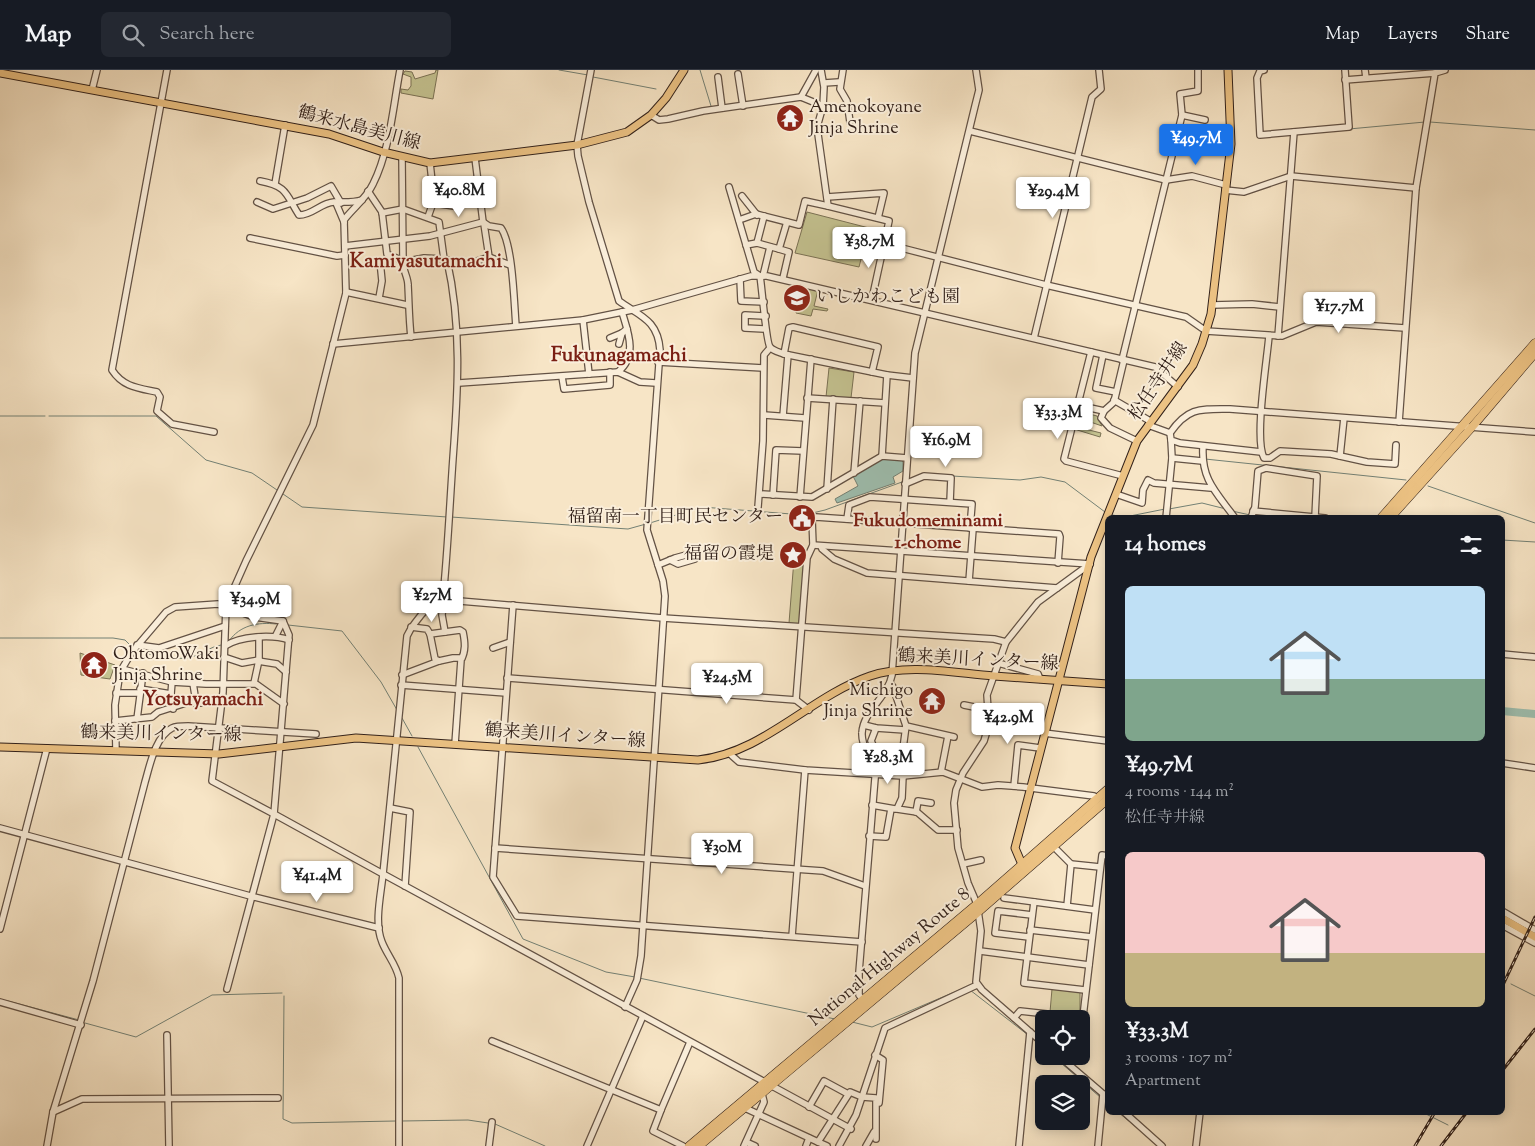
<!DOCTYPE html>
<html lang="en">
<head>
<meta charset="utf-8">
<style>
	body { margin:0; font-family:"Sorts Mill Goudy","Noto Serif JP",serif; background:#242831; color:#f1f3f6; height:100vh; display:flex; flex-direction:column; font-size:19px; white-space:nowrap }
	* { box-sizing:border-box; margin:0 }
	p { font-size:16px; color:#9ea1a6 }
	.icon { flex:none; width:28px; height:28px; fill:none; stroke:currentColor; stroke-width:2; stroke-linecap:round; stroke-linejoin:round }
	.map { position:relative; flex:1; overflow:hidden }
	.side { position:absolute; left:1105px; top:445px; width:400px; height:600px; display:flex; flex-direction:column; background:#171b24; border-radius:8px; box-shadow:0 2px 12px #0003 }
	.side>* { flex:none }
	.buttons { position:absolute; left:1035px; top:940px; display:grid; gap:10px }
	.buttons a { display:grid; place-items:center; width:55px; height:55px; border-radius:8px; background:#171b24; box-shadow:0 2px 12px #0003; font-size:25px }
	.price { position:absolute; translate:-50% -42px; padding:0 11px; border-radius:5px; background:#fff; color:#222; font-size:16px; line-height:32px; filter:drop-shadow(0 1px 2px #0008) }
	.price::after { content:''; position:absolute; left:50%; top:30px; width:15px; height:11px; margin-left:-8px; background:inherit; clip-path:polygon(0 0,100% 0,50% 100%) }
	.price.active { background:#1a73e8; color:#fff }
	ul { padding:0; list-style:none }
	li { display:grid; align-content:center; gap:10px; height:265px; padding:0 20px }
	li span { display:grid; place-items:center; height:155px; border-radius:8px; color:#555 }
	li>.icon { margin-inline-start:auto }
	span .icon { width:90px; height:90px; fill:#fffc; stroke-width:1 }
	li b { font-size:21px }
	h2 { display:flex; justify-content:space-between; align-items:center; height:60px; padding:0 20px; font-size:21px }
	header { display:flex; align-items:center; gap:30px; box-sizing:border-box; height:70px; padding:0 25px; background:#171b24; border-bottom:1px solid #363941 }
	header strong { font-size:24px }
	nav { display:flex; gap:28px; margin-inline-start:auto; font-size:18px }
	.search { width:350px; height:45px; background:#242831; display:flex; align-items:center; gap:12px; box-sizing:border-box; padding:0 18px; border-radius:8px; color:#9ea1a6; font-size:19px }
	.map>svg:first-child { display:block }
	.green { fill:#c4c290; stroke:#7b7255 }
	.water { fill:#9ebfb0; stroke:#738074 }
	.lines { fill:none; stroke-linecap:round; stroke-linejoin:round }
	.stream { stroke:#738074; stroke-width:1 }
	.river { stroke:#9ebfb0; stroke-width:8 }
	.minor-casing { stroke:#635245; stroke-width:8 }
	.major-casing { stroke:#32211a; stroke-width:9 }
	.highway-casing { stroke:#32211a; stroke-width:9 }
	.minor { stroke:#faeeda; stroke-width:5.5 }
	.major { stroke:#ecc283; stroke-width:7 }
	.highway { stroke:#ecc283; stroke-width:8 }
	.rail-casing { stroke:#32211a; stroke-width:3 }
	.rail { stroke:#faeeda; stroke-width:1; stroke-dasharray:4; stroke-linecap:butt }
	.labels { text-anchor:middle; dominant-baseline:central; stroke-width:4; stroke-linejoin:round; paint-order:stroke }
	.poi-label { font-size:18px; fill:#32211a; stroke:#faeeda; text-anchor:start }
	.street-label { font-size:18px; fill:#32211a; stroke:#faeeda }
	.neighbourhood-label { font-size:19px; font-weight:bold; fill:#7a1f14; stroke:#faeeda }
	.quarter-label { font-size:20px; font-weight:bold; fill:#7a1f14; stroke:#faeeda }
</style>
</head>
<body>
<header>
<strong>Map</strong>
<div class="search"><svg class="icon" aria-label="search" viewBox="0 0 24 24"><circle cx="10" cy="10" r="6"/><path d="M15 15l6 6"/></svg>Search here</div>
<nav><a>Map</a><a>Layers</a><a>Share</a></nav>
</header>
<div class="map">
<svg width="1535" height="1076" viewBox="0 0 1535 1076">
	<rect width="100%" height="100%" fill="#f7e5c6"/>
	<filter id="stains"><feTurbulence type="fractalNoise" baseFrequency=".004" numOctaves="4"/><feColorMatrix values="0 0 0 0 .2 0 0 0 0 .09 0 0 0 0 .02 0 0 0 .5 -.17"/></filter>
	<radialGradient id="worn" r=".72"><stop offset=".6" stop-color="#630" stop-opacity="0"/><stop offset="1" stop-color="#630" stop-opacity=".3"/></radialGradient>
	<g class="green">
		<polygon points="436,0 438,0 433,29 401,23 401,19 408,20 411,16 411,7 403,4 405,1 412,2 415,9 435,3"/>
		<polygon points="807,142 869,158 859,197 795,183"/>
		<polygon points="802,216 818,220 814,236 828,239 827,241 813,239 811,246 796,243"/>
		<polygon points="829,298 854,302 851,328 826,327"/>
		<polygon points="1078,341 1097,346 1102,356 1079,348 1077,357 1101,363 1100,367 1074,359"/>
		<polygon points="794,489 805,490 800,554 789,553"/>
		<polygon points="80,583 115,595 110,609 81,605"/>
		<polygon points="1052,919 1080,922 1080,944 1050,942"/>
	</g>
	<polygon class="water" points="880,389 901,390 903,392 903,401 893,407 895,413 837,433 835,429 858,416 853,406"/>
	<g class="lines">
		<g class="stream">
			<polyline points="559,0 588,5"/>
			<polyline points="700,0 711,36"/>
			<polyline points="593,7 656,19"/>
			<polyline points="1430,52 1535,60"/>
			<polyline points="1349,59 1425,52"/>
			<polyline points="0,346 45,346"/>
			<polyline points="49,346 156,346 206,390 252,403 277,420"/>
			<polyline points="1205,389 1406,410"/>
			<polyline points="952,406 1020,410 1041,407 1065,412 1105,442"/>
			<polyline points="1428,416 1535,453"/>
			<polyline points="283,424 302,437 447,447"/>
			<polyline points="1169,439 1202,433 1226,439"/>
			<polyline points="1232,441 1250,445"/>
			<polyline points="1112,445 1125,447 1165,439"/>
			<polyline points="1254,446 1259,448"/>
			<polyline points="451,447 628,459 646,454"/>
			<polyline points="650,453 702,437 804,445 825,440 902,412"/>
			<polyline points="1502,470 1535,472"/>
			<polyline points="288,555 342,561 381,612 397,640"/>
			<polyline points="0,568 113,568 125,570 133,578"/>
			<path d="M229,571C240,555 258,552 276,554"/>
			<path d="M137,580C146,585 181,591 192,587C203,583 210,577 221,575"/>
			<polyline points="402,648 412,666"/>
			<polyline points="418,677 523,869 606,902 635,907"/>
			<polyline points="639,908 835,949"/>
			<polyline points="1511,914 1535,926"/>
			<polyline points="970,920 1028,965"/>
			<polyline points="284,926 283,1049 292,1053 396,1051"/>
			<polyline points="8,931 79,950"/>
			<polyline points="852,952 872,957 964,918"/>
			<polyline points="85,953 136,967 212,925 282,923"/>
			<polyline points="1031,967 1044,978"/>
			<polyline points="1053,986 1100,1027"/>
			<polyline points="1118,1042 1147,1066"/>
			<polyline points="1422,1042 1448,1055"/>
			<polyline points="402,1051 468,1050 488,1053"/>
			<polyline points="495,1054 545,1076"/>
		</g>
		<polyline class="river" points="1502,641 1535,644"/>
		<g class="minor-casing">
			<g id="minor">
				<path d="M167,0L112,300C123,317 138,318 157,322L160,327L157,341L172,354L214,362"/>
				<path d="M591,0L577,75L578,86L589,132L619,231C640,246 658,250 660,280L647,460L663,511L665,526L641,886L637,910L625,937"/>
				<polyline points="821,0 824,17 823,36"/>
				<polyline points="843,0 840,19 847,31 850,52"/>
				<polyline points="1264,0 1260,1 1257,8 1260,65 1349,57 1345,0"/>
				<polyline points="1365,0 1366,8"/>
				<polyline points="738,4 743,36"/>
				<polyline points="718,7 722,38"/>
				<polyline points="1345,10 1435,3"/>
				<polyline points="824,13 839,12"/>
				<polyline points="92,20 97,0"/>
				<polyline points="801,27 816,0"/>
				<polyline points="651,45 659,50 668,49 703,41 801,27 823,36 817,57 828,136 889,151 872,229"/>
				<polyline points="1182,45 1205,50"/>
				<polyline points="970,61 1166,110 1192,106 1226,115"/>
				<polyline points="402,87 403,192 424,188 444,189"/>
				<polyline points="475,88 483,152"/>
				<path d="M260,111C288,116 286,125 299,145C313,145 320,133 334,132C343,132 352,133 362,130"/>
				<polyline points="275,114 285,55"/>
				<path d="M729,117L754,202L760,206C762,218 766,272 770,277C773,281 779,282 784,284L887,305L913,308"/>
				<polyline points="1225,120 1244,122 1291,106 1416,118"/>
				<polyline points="368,121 382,142 387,184 403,191"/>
				<polyline points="742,126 757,145"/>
				<polyline points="827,127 884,123 878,148"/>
				<polyline points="257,132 273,139 307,128 331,116 341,133"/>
				<polyline points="336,133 344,152"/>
				<polyline points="434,133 460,137"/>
				<path d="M382,143L403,139L439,152L444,189L447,190C462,256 458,321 453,388C450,431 448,474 444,517C433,535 416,546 407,566L383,804L851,1059"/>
				<polyline points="428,147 434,130 430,93"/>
				<polyline points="739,150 756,144 799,155 805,131 828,136"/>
				<polyline points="484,154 489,187"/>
				<polyline points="250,168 337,186 345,185"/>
				<polyline points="757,173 764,146"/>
				<polyline points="886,174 1046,215 1186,247 1206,261 1282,266 1316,252 1405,258"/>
				<polyline points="746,175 757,173 779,179"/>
				<path d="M345,176L430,166L483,152L489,156L501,158C513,175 514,233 516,256"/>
				<polyline points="447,190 465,195 489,187 510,195"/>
				<path d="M403,192C403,201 408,207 408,215C409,233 409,249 411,267"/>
				<polyline points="763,206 770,177"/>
				<polyline points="783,208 789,182 779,179 787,152"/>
				<polyline points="740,209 741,231 764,232"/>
				<polyline points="346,222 407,235"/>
				<polyline points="379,228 382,211 380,191 386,191 390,186"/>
				<polyline points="1212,235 1252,234 1280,237"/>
				<polyline points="583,250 589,304"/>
				<polyline points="765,259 745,258 745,245 766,246"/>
				<path d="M1269,266C1267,290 1254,370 1264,388H1270L1280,381L1331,384L1367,392L1395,394L1396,375"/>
				<polyline points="1278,266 1294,62"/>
				<polyline points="610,268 622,263 627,259"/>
				<polyline points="1034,268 1092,27 1101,19 1099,0"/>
				<polyline points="333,274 583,250 632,240 751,206 767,206 1155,297 1178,317"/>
				<polyline points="619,274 622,263"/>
				<polyline points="1091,282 1064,389 1066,391 1123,406"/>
				<polyline points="784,284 789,258 793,257 878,277 872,302"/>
				<polyline points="1103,285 1096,318 1116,322"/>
				<polyline points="1122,290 1182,45 1180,24 1198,21 1198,0"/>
				<polyline points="1124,290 1114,332 1104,341 1101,348 1110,358 1137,371"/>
				<polyline points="658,292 763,298"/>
				<path d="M618,302C638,286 628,262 622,242"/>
				<polyline points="562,307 564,319 610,315 610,302"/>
				<polyline points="459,313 618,302 640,312 656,313"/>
				<polyline points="807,328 885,333"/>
				<polyline points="1114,330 1150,351"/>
				<polyline points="1077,335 1104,341"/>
				<polyline points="764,345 805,348"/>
				<polyline points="783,346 788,285"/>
				<polyline points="1399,352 1416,118 1435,3 1445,0"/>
				<path d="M1148,355L1170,363C1188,337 1200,339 1230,339L1535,362"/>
				<polyline points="1170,363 1171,370 1180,373 1261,382"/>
				<path d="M1203,377C1201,410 1217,423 1235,448"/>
				<polyline points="882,386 887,305"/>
				<polyline points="1340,386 1344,348"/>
				<polyline points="1172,388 1202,391"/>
				<polyline points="854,403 860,331"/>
				<polyline points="905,414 924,406 951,408 950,432"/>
				<polyline points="827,419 833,329"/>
				<polyline points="760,424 812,427 882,386 907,388"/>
				<polyline points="1116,424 1142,433 1143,420 1148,410 1154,413 1211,418"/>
				<polyline points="773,425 776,380 803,381"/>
				<polyline points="800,427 811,289"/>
				<polyline points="758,437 763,371 764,285 770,278"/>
				<polyline points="1253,441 1325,448"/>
				<polyline points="1166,448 1172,388 1171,370"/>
				<polyline points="1251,448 1255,437 1258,401 1266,398 1317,406 1315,447"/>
				<polyline points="847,449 849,435 870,427 972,434 970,458"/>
				<polyline points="813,475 1090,494"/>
				<polyline points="821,476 822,479 834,489 867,503 1057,518"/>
				<polyline points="670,490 678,494 695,489 694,483"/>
				<polyline points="658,495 675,488 697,482"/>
				<polyline points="969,511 973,459"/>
				<polyline points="444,526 442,545 445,562"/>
				<polyline points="436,529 663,548 994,569 1006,572"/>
				<polyline points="513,535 493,807 517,846 862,872"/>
				<polyline points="411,557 427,559 430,564"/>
				<polyline points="276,565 283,551"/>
				<polyline points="137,575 159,578 225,556"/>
				<path d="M225,576C240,566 272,564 289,570"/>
				<polyline points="493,578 510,572"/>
				<polyline points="1502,584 1535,587"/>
				<polyline points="224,587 242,593 259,590"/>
				<polyline points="258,591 277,594 286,602"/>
				<polyline points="998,593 1038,604 1040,609"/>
				<polyline points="122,599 172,612 206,614 256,614 284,634"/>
				<polyline points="402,605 439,591"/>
				<polyline points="507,608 796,630 809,640"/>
				<polyline points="172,612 171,624 173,639"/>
				<polyline points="193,613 196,632"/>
				<polyline points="254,613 259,590 259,567"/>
				<polyline points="890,613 893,617 906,656 902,686 904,706"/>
				<polyline points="401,615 506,623"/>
				<polyline points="140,619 171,624"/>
				<polyline points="116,623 139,623"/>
				<polyline points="796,630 807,488 813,475 812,449 816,447 1059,464 1060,467 1058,493"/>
				<polyline points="964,635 989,640"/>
				<polyline points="137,649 143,603"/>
				<polyline points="115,651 152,647 158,642 186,633 221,633"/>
				<polyline points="864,655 876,658 905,660"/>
				<polyline points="906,656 954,667"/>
				<polyline points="1044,663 1108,671"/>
				<path d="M455,674L461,590C466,581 465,572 463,562L460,560L430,564L435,589L439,591L453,588H462"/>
				<path d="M116,681L115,635L120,602L132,582L166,542L175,537L218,534L254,547L283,551L289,565L274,744L383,804C381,824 374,853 382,872C387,885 396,894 399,908V1076"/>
				<polyline points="730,684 739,692 805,700 903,706 943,702 982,717 998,715 1023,717 1094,726"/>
				<polyline points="1502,693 1535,698"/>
				<polyline points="941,702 948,666"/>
				<path d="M874,704C872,690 861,677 862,663C863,641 888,627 892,605L915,283L975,36L979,20L976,0"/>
				<polyline points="903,706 902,728 897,739 917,742 938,760 957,760"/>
				<polyline points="1014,716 1018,675 1040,678"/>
				<polyline points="872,735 895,739"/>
				<polyline points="390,738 410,742 405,816"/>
				<polyline points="916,742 918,731 931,733"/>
				<polyline points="0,758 254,827 379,858"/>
				<polyline points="869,766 886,767 891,739"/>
				<polyline points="1053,776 1071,794 1100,797"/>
				<polyline points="495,778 823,801 865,816"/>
				<polyline points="963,794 981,790"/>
				<polyline points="1004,828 1095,840"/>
				<polyline points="1034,832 1024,913 1085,920"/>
				<polyline points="1067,836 1071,794"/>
				<polyline points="1502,841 1535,860"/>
				<polyline points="1502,855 1535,873"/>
				<polyline points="0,859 47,678"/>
				<polyline points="1030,860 1092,867"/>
				<polyline points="792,866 805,700"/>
				<polyline points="1029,867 995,863 998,841 1032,845"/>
				<polyline points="980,881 1089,895"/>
				<path d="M227,919L274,744L212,711L223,622L226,536L246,491L313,355L346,223L344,150C353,138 366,129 373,114C390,80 393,37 400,0"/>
				<polyline points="863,930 859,925 859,902 877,684 871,671 876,658"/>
				<polyline points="0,932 81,955"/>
				<polyline points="1014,948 1020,941 1083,948"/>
				<polyline points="1081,964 1102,785 1108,786"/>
				<polyline points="167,965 169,1076"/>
				<polyline points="492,971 661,1040 690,972"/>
				<polyline points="1044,974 982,920 976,912 981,861 977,834 968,813 958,778 954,733 956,720 963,703 984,671 989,654 987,625 1006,572 1038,532 1090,494"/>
				<polyline points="875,985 883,990 879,1033"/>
				<polyline points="1059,986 1108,1028"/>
				<polyline points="809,1037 824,1011 848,1024"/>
				<polyline points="745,1038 818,1072"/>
				<polyline points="661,1040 653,1061 683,1076"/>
				<polyline points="53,1042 82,1029 278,1028"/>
				<polyline points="1124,1042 1162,1076"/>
				<polyline points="746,1072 755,1076"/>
				<path d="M47,1076L53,1042L93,911L145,712C150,695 155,667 172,658C176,656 183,656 188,656L316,664"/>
				<polyline points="489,1076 492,1052"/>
				<polyline points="587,1076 643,946"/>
				<polyline points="744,1076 764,1032 762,1024"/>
				<polyline points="806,1076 809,1068"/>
				<polyline points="827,1076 818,1072 850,1022 862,1027 876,1028 876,1069"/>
				<polyline points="839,1076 856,1045 885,958 977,915"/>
				<polyline points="866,1076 874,1062"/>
				<polyline points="1019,1076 1030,962"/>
				<polyline points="1098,1076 1103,1024"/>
				<polyline points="1196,1076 1200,1042"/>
			</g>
		</g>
		<g class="major-casing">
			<g id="major">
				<polyline points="0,3 329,64 383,82 430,93 577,75 627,62 651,45 666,28 684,0"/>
				<path d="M0,677L219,684L356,668L698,690C764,683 809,627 870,606C908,593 954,603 994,606C1032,609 1070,611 1108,614"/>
				<polyline points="1024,799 1015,778 1091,487 1137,371 1193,295 1202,274 1211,244 1231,74 1228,0"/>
				<polyline points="1502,848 1535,867"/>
			</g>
		</g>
		<g class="highway-casing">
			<g id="highway">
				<polyline points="1381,448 1535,273"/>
				<polyline points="1390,448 1472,357 1535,283"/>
				<polyline points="689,1076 977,834 1108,719"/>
				<polyline points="699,1076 977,843 1108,729"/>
			</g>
		</g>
		<use href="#minor" class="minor"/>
		<use href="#major" class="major"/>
		<use href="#highway" class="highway"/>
		<g class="rail-casing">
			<g id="rail">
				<polyline points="1502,917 1535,847"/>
				<polyline points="1502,1001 1535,959"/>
				<polyline points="1415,1076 1435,1042"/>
				<polyline points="1441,1076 1467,1042"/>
			</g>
		</g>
		<use href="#rail" class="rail"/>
	</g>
	<defs>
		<g id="temple-disc" transform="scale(1.4375)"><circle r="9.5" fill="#8f2418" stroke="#faeeda"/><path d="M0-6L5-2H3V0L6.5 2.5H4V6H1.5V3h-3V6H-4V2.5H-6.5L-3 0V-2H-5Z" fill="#fff"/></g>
		<g id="school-disc" transform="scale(1.4375)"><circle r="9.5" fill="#8f2418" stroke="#faeeda"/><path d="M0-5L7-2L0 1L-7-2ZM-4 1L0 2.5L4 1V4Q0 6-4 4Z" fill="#fff"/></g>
		<g id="civic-disc" transform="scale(1.4375)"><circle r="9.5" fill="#8f2418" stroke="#faeeda"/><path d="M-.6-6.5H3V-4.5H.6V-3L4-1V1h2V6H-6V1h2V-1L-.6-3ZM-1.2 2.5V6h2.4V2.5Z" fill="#fff"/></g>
		<g id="sight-disc" transform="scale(1.4375)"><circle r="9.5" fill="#8f2418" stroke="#faeeda"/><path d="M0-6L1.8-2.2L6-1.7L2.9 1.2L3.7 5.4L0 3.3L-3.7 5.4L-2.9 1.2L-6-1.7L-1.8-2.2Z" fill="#fff"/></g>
	</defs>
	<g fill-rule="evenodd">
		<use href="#temple-disc" x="790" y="48"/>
		<use href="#school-disc" x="797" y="228"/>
		<use href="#civic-disc" x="802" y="448"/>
		<use href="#sight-disc" x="793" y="485"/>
		<use href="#temple-disc" x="94" y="595"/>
		<use href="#temple-disc" x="932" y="631"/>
	</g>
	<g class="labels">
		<g class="poi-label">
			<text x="809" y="38">Amenokoyane<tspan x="809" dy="21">Jinja Shrine</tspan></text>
			<text x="816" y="228">いしかわこども園</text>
			<text x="783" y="448" text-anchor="end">福留南一丁目町民センター</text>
			<text x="774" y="485" text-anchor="end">福留の霞堤</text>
			<text x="113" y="585">OhtomoWaki<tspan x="113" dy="21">Jinja Shrine</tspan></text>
			<text x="913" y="621" text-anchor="end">Michigo<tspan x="913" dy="21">Jinja Shrine</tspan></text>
		</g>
		<g class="street-label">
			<text transform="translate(359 59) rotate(15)">鶴来水島美川線</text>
			<text transform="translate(1159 312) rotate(-56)">松任寺井線</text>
			<text transform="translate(978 591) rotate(3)">鶴来美川インター線</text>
			<text transform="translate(161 665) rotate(1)">鶴来美川インター線</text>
			<text transform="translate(565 667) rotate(4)">鶴来美川インター線</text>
			<text transform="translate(890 888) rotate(-40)">National Highway Route 8</text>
		</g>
		<g class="neighbourhood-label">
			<text x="928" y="451">Fukudomeminami<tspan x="928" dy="22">1-chome</tspan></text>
		</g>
		<g class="quarter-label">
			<text x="426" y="192">Kamiyasutamachi</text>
			<text x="619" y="286">Fukunagamachi</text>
			<text x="203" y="630">Yotsuyamachi</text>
		</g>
	</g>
	<rect width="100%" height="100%" filter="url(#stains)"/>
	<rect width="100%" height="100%" fill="url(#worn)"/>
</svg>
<div class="buttons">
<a><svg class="icon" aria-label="locate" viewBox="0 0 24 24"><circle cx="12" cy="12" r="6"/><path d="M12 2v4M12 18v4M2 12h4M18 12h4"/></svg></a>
<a><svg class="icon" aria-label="layers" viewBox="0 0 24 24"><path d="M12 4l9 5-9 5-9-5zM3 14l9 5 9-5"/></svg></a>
</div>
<b class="price active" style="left:1196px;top:96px">¥49.7M</b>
<b class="price" style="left:459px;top:148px">¥40.8M</b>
<b class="price" style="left:1053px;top:149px">¥29.4M</b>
<b class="price" style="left:869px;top:199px">¥38.7M</b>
<b class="price" style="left:1339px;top:264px">¥17.7M</b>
<b class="price" style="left:1058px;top:370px">¥33.3M</b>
<b class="price" style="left:946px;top:398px">¥16.9M</b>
<b class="price" style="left:432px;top:553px">¥27M</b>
<b class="price" style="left:255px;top:557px">¥34.9M</b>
<b class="price" style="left:727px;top:635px">¥24.5M</b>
<b class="price" style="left:1008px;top:675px">¥42.9M</b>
<b class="price" style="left:888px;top:715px">¥28.3M</b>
<b class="price" style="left:722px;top:805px">¥30M</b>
<b class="price" style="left:317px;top:833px">¥41.4M</b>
<section class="side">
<h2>14 homes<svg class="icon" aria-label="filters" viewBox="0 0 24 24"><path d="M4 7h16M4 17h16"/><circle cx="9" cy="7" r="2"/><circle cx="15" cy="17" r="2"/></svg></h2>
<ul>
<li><span style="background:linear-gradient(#bfe0f5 60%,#7fa58c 0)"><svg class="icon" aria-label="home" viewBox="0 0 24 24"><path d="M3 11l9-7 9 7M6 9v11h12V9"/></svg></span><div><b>¥49.7M</b><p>4 rooms · 144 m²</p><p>松任寺井線</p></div></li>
<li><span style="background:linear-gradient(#f6c9c9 65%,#c2b280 0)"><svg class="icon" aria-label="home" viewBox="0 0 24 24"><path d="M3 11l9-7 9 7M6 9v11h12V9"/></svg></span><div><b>¥33.3M</b><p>3 rooms · 107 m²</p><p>Apartment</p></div></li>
</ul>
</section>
</div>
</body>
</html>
